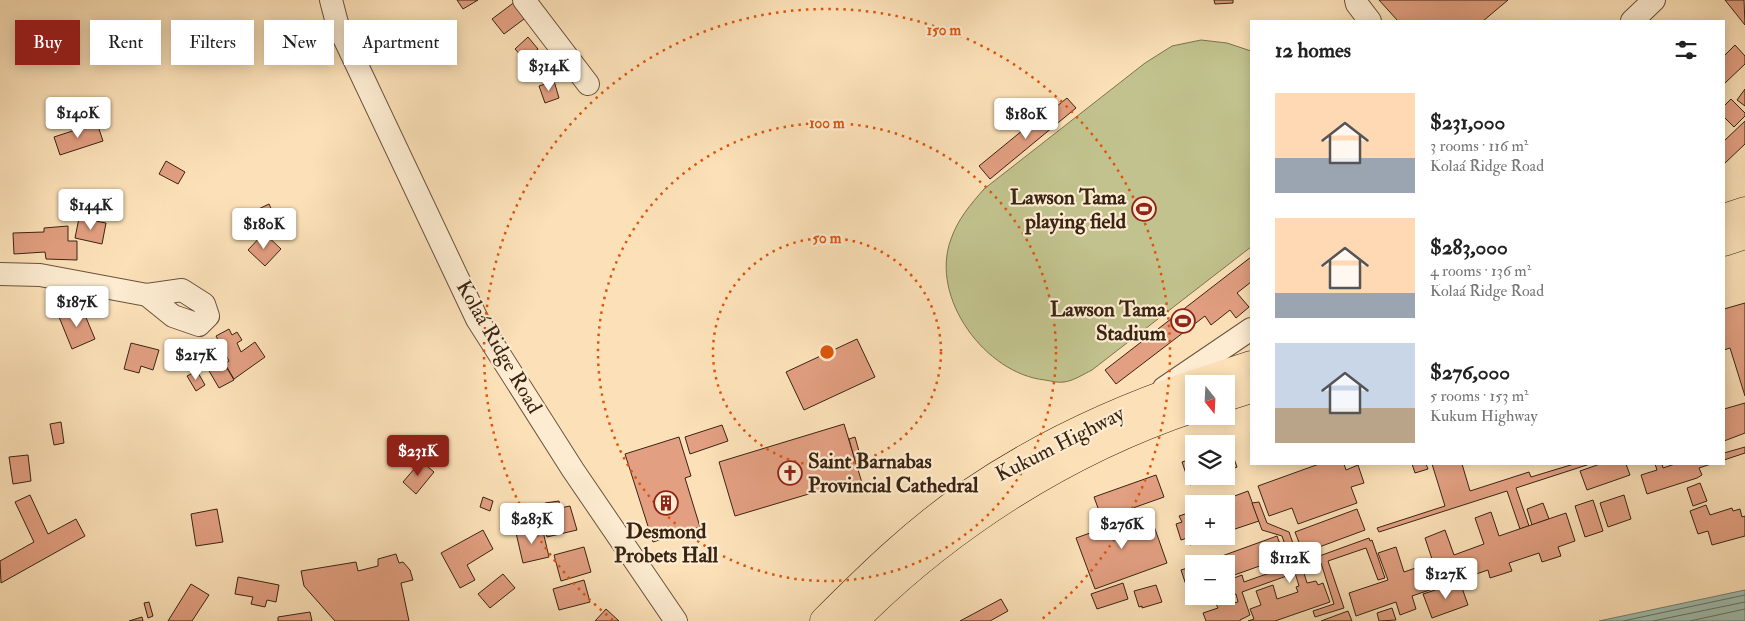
<!DOCTYPE html>
<html lang="en">
<head>
<meta charset="utf-8">
<style>
	body { margin:0; font-family:"IM FELL Double Pica",serif; background:#f6f6f6; color:#222; height:100vh; display:flex; flex-direction:column; font-size:19px; white-space:nowrap }
	* { box-sizing:border-box; margin:0 }
	p { font-size:16px; color:#767676 }
	.icon { flex:none; width:28px; height:28px; fill:none; stroke:currentColor; stroke-width:2; stroke-linecap:round; stroke-linejoin:round }
	.map { position:relative; flex:1; overflow:hidden }
	.sheet { position:absolute; left:1250px; top:20px; width:475px; height:445px; display:flex; flex-direction:column; background:#fff; border-radius:0px; box-shadow:0 2px 12px #0003 }
	.sheet>* { flex:none }
	.banner { position:absolute; left:15px; top:20px; width:475px; height:45px; display:flex; gap:10px }
	.needle { width:32px; rotate:162deg }
	.buttons { position:absolute; left:1185px; top:375px; display:grid; gap:10px }
	.buttons a { display:grid; place-items:center; width:50px; height:50px; border-radius:0px; background:#fff; box-shadow:0 2px 12px #0003; font-size:25px }
	.price { position:absolute; translate:-50% -42px; padding:0 11px; border-radius:5px; background:#fff; color:#222; font-size:16px; line-height:32px; filter:drop-shadow(0 1px 2px #0008) }
	.price::after { content:''; position:absolute; left:50%; top:30px; width:15px; height:11px; margin-left:-8px; background:inherit; clip-path:polygon(0 0,100% 0,50% 100%) }
	.price.active { background:#8f2418; color:#fff }
	ul { padding:0; list-style:none }
	li { display:flex; align-items:center; gap:15px; height:125px; padding:0 25px }
	li span { display:grid; place-items:center; flex:none; width:140px; height:100px; border-radius:0px; color:#555 }
	li>.icon { margin-inline-start:auto }
	span .icon { width:60px; height:60px; fill:#fffc; stroke-width:1 }
	li b { font-size:21px }
	h2 { display:flex; justify-content:space-between; align-items:center; height:60px; padding:0 25px; font-size:21px }
	.pill { padding:0 18px; border-radius:0px; background:#fff; box-shadow:0 2px 12px #0003; font-size:18px; line-height:45px }
	.pill.active { background:#8f2418; color:#fff }
	.map>svg:first-child { display:block }
	.green { fill:#c1c28d; stroke:#7d7350 }
	.water { fill:#9fbeaf; stroke:#768071 }
	.lines { fill:none; stroke-linecap:round; stroke-linejoin:round }
	.shore { stroke:#6c7162; stroke-width:1 }
	.building { fill:#e29f81; stroke:#392414 }
	.minor-casing { stroke:#6a533d; stroke-width:24 }
	.major-casing { stroke:#392414; stroke-width:29 }
	.minor { stroke:#fdecd1; stroke-width:22 }
	.major { stroke:#fce1b8; stroke-width:28 }
	.ring { fill:none; stroke:#df560c; stroke-width:2.5; stroke-dasharray:2.5 5 }
	.labels { text-anchor:middle; dominant-baseline:central; stroke-width:4.5; stroke-linejoin:round; paint-order:stroke }
	.poi-label { font-size:21px; font-weight:bold; fill:#392414; stroke:#fdecd1; text-anchor:end }
	.street-label { font-size:21px; fill:#392414; stroke:#fdecd1 }
	.centre { fill:#df560c; stroke:#fdecd1; stroke-width:2.5 }
	.ring-label { font-size:15px; text-anchor:middle; font-weight:bold; fill:#df560c; stroke:#fdecd1; stroke-width:4.5; stroke-linejoin:round; paint-order:stroke }
</style>
</head>
<body>
<div class="map">
<svg width="1745" height="621" viewBox="0 0 1745 621">
	<rect width="100%" height="100%" fill="#fce1b8"/>
	<filter id="stains"><feTurbulence type="fractalNoise" baseFrequency=".004" numOctaves="4"/><feColorMatrix values="0 0 0 0 .2 0 0 0 0 .09 0 0 0 0 .02 0 0 0 .5 -.17"/></filter>
	<radialGradient id="worn" r=".72"><stop offset=".6" stop-color="#630" stop-opacity="0"/><stop offset="1" stop-color="#630" stop-opacity=".3"/></radialGradient>
	<path class="green" d="M1201,40L1227,43L1251,51V247L1092,370C1084,374 1073,381 1064,382C1058,383 1051,381 1045,380C986,374 929,298 951,239C958,219 970,205 984,189L1145,63L1172,46Z"/>
	<polygon class="water" points="1745,590 1745,621 1599,621"/>
	<g class="lines">
		<g class="shore">
			<polyline points="1623,621 1745,595"/>
			<polyline points="1653,621 1745,602"/>
			<polyline points="1690,621 1745,609"/>
		</g>
	</g>
	<g class="building">
		<polygon points="457,0 478,0 463,9"/>
		<polygon points="1214,0 1233,0 1233,3 1215,4"/>
		<polygon points="1379,0 1508,0 1483,21 1398,21"/>
		<polygon points="1725,0 1744,0 1745,25"/>
		<polygon points="516,1 528,16 504,34 492,19"/>
		<polygon points="528,37 538,49 525,60 515,49"/>
		<polygon points="1735,45 1745,56 1745,64 1724,84 1724,56"/>
		<polygon points="554,81 559,98 545,103 539,86"/>
		<polygon points="1745,89 1745,106 1737,100"/>
		<polygon points="1067,98 1076,108 990,179 979,166 1023,130 1025,132"/>
		<polygon points="1731,99 1745,113 1745,116 1734,127 1724,117 1724,106"/>
		<polygon points="1745,121 1745,144 1724,164 1724,141"/>
		<polygon points="97,123 103,141 60,155 54,137"/>
		<polygon points="166,161 185,172 178,184 159,174"/>
		<polygon points="269,204 275,217 255,227 248,214"/>
		<polygon points="79,218 106,223 102,244 75,238"/>
		<polygon points="68,226 68,241 77,241 77,260 46,259 45,252 14,254 13,233 44,232 44,228"/>
		<polygon points="264,233 281,249 265,266 248,250"/>
		<polygon points="1251,257 1251,282 1237,293 1249,307 1236,318 1230,310 1211,325 1205,316 1116,384 1105,370"/>
		<polygon points="1745,303 1745,396 1730,348 1724,350 1724,309"/>
		<polygon points="82,308 95,339 72,349 59,317"/>
		<polygon points="229,329 232,335 237,332 242,340 237,343 241,352 255,342 265,357 234,379 225,364 229,361 216,336"/>
		<polygon points="857,339 875,377 804,410 786,372"/>
		<polygon points="131,343 159,350 153,370 141,366 139,373 124,369"/>
		<polygon points="187,343 196,350 187,362 178,354"/>
		<polygon points="222,360 234,380 219,388 208,369"/>
		<polygon points="197,371 205,385 196,391 187,376"/>
		<polygon points="1745,403 1745,433 1724,441 1724,409"/>
		<polygon points="61,422 64,443 54,445 50,424"/>
		<polygon points="844,424 863,486 852,490 849,482 735,516 719,462"/>
		<polygon points="722,425 728,441 690,454 685,437"/>
		<polygon points="679,437 691,476 685,478 700,527 653,542 625,454"/>
		<polygon points="855,437 862,462 856,464 849,439"/>
		<polygon points="1229,445 1237,467 1226,472 1226,446"/>
		<polygon points="1745,447 1745,453 1724,460 1724,453"/>
		<polygon points="28,455 31,481 13,484 9,457"/>
		<polygon points="1194,458 1194,476 1213,476 1190,485 1182,462"/>
		<polygon points="421,461 434,472 416,494 403,482"/>
		<polygon points="1319,464 1344,464 1346,470 1358,465 1364,483 1351,487 1357,503 1298,524 1292,508 1269,516 1258,486"/>
		<polygon points="1412,464 1426,464 1428,469 1415,473"/>
		<polygon points="1432,464 1462,464 1470,491 1529,472 1531,477 1574,464 1590,464 1516,488 1529,526 1520,529 1507,491 1379,532 1377,528 1445,506"/>
		<polygon points="1600,464 1626,464 1630,475 1587,490 1580,471"/>
		<polygon points="1655,464 1662,464 1663,468 1675,464 1711,464 1699,468 1702,475 1697,478 1647,494 1641,475 1657,470"/>
		<polygon points="1156,475 1164,497 1102,519 1094,497"/>
		<polygon points="1700,483 1707,501 1693,506 1687,488"/>
		<polygon points="1248,491 1259,521 1226,532 1226,504 1213,504"/>
		<polygon points="30,495 48,534 76,519 85,536 1,583 0,561 34,542 15,502"/>
		<polygon points="1624,495 1631,519 1608,527 1600,503"/>
		<polygon points="483,497 493,501 490,511 480,507"/>
		<polygon points="1593,500 1603,531 1585,537 1575,506"/>
		<polygon points="559,501 560,508 570,506 577,530 547,537 541,513 547,512 545,503"/>
		<polygon points="1259,502 1267,523 1289,532 1300,563 1369,538 1370,541 1372,540 1385,578 1378,580 1366,548 1328,561 1344,608 1315,617 1313,611 1334,604 1321,563 1303,570 1307,583 1316,581 1318,585 1323,583 1330,602 1275,621 1248,621 1254,619 1250,609 1261,605 1256,591 1273,585 1277,599 1298,592 1296,587 1299,586 1295,573 1242,592 1250,615 1240,620 1240,621 1206,621 1203,613 1218,608 1216,604 1229,600 1230,604 1238,602 1236,594 1233,595 1230,587 1233,586 1231,579 1242,575 1244,582 1292,565 1282,536 1262,530 1252,503"/>
		<polygon points="1543,503 1549,519 1532,525 1527,509"/>
		<polygon points="1706,505 1710,515 1732,508 1733,511 1740,509 1742,517 1745,516 1745,536 1712,545 1708,531 1698,534 1690,511"/>
		<polygon points="217,509 223,542 196,546 191,514"/>
		<polygon points="1357,509 1365,530 1303,553 1295,532"/>
		<polygon points="1194,511 1194,536 1216,536 1190,545 1187,538 1181,540 1176,524 1182,522 1179,516"/>
		<polygon points="1149,512 1167,563 1095,589 1076,538"/>
		<polygon points="1491,512 1499,536 1566,513 1575,541 1558,547 1561,556 1542,562 1539,553 1509,563 1512,571 1490,578 1488,570 1412,596 1416,609 1400,615 1396,602 1356,616 1349,593 1388,580 1378,553 1396,547 1404,572 1433,562 1425,538 1445,530 1454,555 1484,544 1475,518"/>
		<polygon points="521,513 530,513 529,523 520,522"/>
		<polygon points="542,527 549,557 523,563 516,533"/>
		<polygon points="483,530 493,549 467,565 475,580 460,588 441,553"/>
		<polygon points="1277,536 1285,557 1226,578 1226,564 1200,564"/>
		<polygon points="584,547 591,572 561,581 554,555"/>
		<polygon points="396,554 399,563 403,562 410,570 413,580 401,583 409,621 335,621 304,586 301,571 356,562 358,571 378,566 378,559"/>
		<polygon points="1194,566 1194,589 1188,591 1181,570"/>
		<polygon points="503,574 515,588 490,608 478,594"/>
		<polygon points="238,577 279,585 276,602 267,600 265,607 251,604 253,597 235,594"/>
		<polygon points="584,580 590,602 559,610 553,589"/>
		<polygon points="1460,582 1468,605 1432,618 1423,594"/>
		<polygon points="1123,583 1128,599 1097,609 1091,594"/>
		<polygon points="191,584 209,595 192,621 168,621"/>
		<polygon points="1156,585 1162,602 1142,608 1142,606 1139,607 1134,591"/>
		<polygon points="1001,599 1008,611 990,621 960,621"/>
		<polygon points="149,602 153,616 148,618 144,603"/>
		<polygon points="1392,608 1396,620 1379,621 1377,613"/>
		<polygon points="606,609 619,621 595,621"/>
		<polygon points="1348,611 1352,621 1321,621"/>
		<polygon points="310,612 312,621 278,621 278,617"/>
		<polygon points="142,617 143,621 129,621"/>
	</g>
	<g class="lines">
		<g class="minor-casing">
			<g id="minor">
				<polyline points="331,0 337,23 477,319 573,470 676,621"/>
				<polyline points="524,0 588,84"/>
				<polyline points="1356,0 1357,4 1370,21"/>
				<polyline points="1632,21 1654,0"/>
				<polyline points="0,274 40,275 147,295 182,290 204,304 208,316 199,325 173,316 147,295"/>
				<polyline points="1164,388 1251,329"/>
			</g>
		</g>
		<g class="major-casing">
			<g id="major">
				<polyline points="1724,218 1745,211"/>
				<polyline points="1724,242 1745,235"/>
				<polyline points="1194,384 1251,365"/>
				<polyline points="1226,397 1251,389"/>
				<path d="M824,621C870,575 916,530 970,493C1039,446 1114,411 1194,384"/>
				<path d="M854,621C949,526 1066,451 1194,408"/>
			</g>
		</g>
		<use href="#minor" class="minor"/>
		<use href="#major" class="major"/>
	</g>
	<g class="ring">
		<circle cx="827" cy="352" r="114"/>
		<circle cx="827" cy="352" r="229"/>
		<path d="M613 620A343 343 0 1 1 1041 620"/>
	</g>
	<defs>
		<g id="stadium-ring" transform="scale(1.25)"><circle r="9.5" fill="#fdecd1" stroke="#8f2418" stroke-width="1.5"/><path d="M0-5a6.5 5 0 1 0 0 10a6.5 5 0 1 0 0-10ZM-3.5-1.8h7v3.6h-7Z" fill="#8f2418"/></g>
		<g id="church-ring" transform="scale(1.25)"><circle r="9.5" fill="#fdecd1" stroke="#8f2418" stroke-width="1.5"/><path d="M-1.2-6h2.4v3.5h3.3v2.4h-3.3V6h-2.4V-.1h-3.3v-2.4h3.3Z" fill="#8f2418"/></g>
		<g id="building-ring" transform="scale(1.25)"><circle r="9.5" fill="#fdecd1" stroke="#8f2418" stroke-width="1.5"/><path d="M-4-6H4V6H1V3H-1V6H-4ZM-2.5-4.3h1.7v1.8h-1.7ZM.8-4.3h1.7v1.8H.8ZM-2.5-1h1.7V.8h-1.7ZM.8-1h1.7V.8H.8Z" fill="#8f2418"/></g>
	</defs>
	<g fill-rule="evenodd">
		<use href="#stadium-ring" x="1144" y="209"/>
		<use href="#stadium-ring" x="1183" y="321"/>
		<use href="#church-ring" x="790" y="473"/>
		<use href="#building-ring" x="666" y="503"/>
	</g>
	<g class="labels">
		<g class="poi-label">
			<text x="1126" y="197">Lawson Tama<tspan x="1126" dy="24">playing field</tspan></text>
			<text x="1166" y="309">Lawson Tama<tspan x="1166" dy="24">Stadium</tspan></text>
			<text x="808" y="461" text-anchor="start">Saint Barnabas<tspan x="808" dy="24">Provincial Cathedral</tspan></text>
			<text x="666" y="531" text-anchor="middle">Desmond<tspan x="666" dy="24">Probets Hall</tspan></text>
		</g>
		<g class="street-label">
			<text transform="translate(499 347) rotate(60)">Kolaá Ridge Road</text>
			<text transform="translate(1060 444) rotate(-27)">Kukum Highway</text>
		</g>
	</g>
	<circle cx="827" cy="352" r="8" class="centre"/>
	<g class="ring-label">
		<text x="944" y="35">150 m</text>
		<text x="827" y="128">100 m</text>
		<text x="827" y="243">50 m</text>
	</g>
	<rect width="100%" height="100%" filter="url(#stains)"/>
	<rect width="100%" height="100%" fill="url(#worn)"/>
</svg>
<div class="buttons">
<a><svg class="needle" viewBox="-14 -14 28 28"><path d="M0-13l5 13h-10z" fill="#e53935"/><path d="M0 13l5-13h-10z" fill="#767676"/></svg></a>
<a><svg class="icon" aria-label="layers" viewBox="0 0 24 24"><path d="M12 4l9 5-9 5-9-5zM3 14l9 5 9-5"/></svg></a>
<a>+</a>
<a>−</a>
</div>
<b class="price" style="left:549px;top:92px">$314K</b>
<b class="price" style="left:78px;top:139px">$140K</b>
<b class="price" style="left:1026px;top:140px">$180K</b>
<b class="price" style="left:91px;top:231px">$144K</b>
<b class="price" style="left:264px;top:250px">$180K</b>
<b class="price" style="left:77px;top:328px">$187K</b>
<b class="price" style="left:196px;top:381px">$217K</b>
<b class="price active" style="left:418px;top:477px">$231K</b>
<b class="price" style="left:532px;top:545px">$283K</b>
<b class="price" style="left:1122px;top:550px">$276K</b>
<b class="price" style="left:1290px;top:584px">$112K</b>
<b class="price" style="left:1446px;top:600px">$127K</b>
<div class="banner">
<a class="pill active">Buy</a>
<a class="pill">Rent</a>
<a class="pill">Filters</a>
<a class="pill">New</a>
<a class="pill">Apartment</a>
</div>
<section class="sheet">
<h2>12 homes<svg class="icon" aria-label="filters" viewBox="0 0 24 24"><path d="M4 7h16M4 17h16"/><circle cx="9" cy="7" r="2"/><circle cx="15" cy="17" r="2"/></svg></h2>
<ul>
<li><span style="background:linear-gradient(#ffd9b3 65%,#9aa5b1 0)"><svg class="icon" aria-label="home" viewBox="0 0 24 24"><path d="M3 11l9-7 9 7M6 9v11h12V9"/></svg></span><div><b>$231,000</b><p>3 rooms · 116 m²</p><p>Kolaá Ridge Road</p></div></li>
<li><span style="background:linear-gradient(#ffd9b3 75%,#9aa5b1 0)"><svg class="icon" aria-label="home" viewBox="0 0 24 24"><path d="M3 11l9-7 9 7M6 9v11h12V9"/></svg></span><div><b>$283,000</b><p>4 rooms · 136 m²</p><p>Kolaá Ridge Road</p></div></li>
<li><span style="background:linear-gradient(#c9d6e8 65%,#b9a48a 0)"><svg class="icon" aria-label="home" viewBox="0 0 24 24"><path d="M3 11l9-7 9 7M6 9v11h12V9"/></svg></span><div><b>$276,000</b><p>5 rooms · 153 m²</p><p>Kukum Highway</p></div></li>
</ul>
</section>
</div>
</body>
</html>
